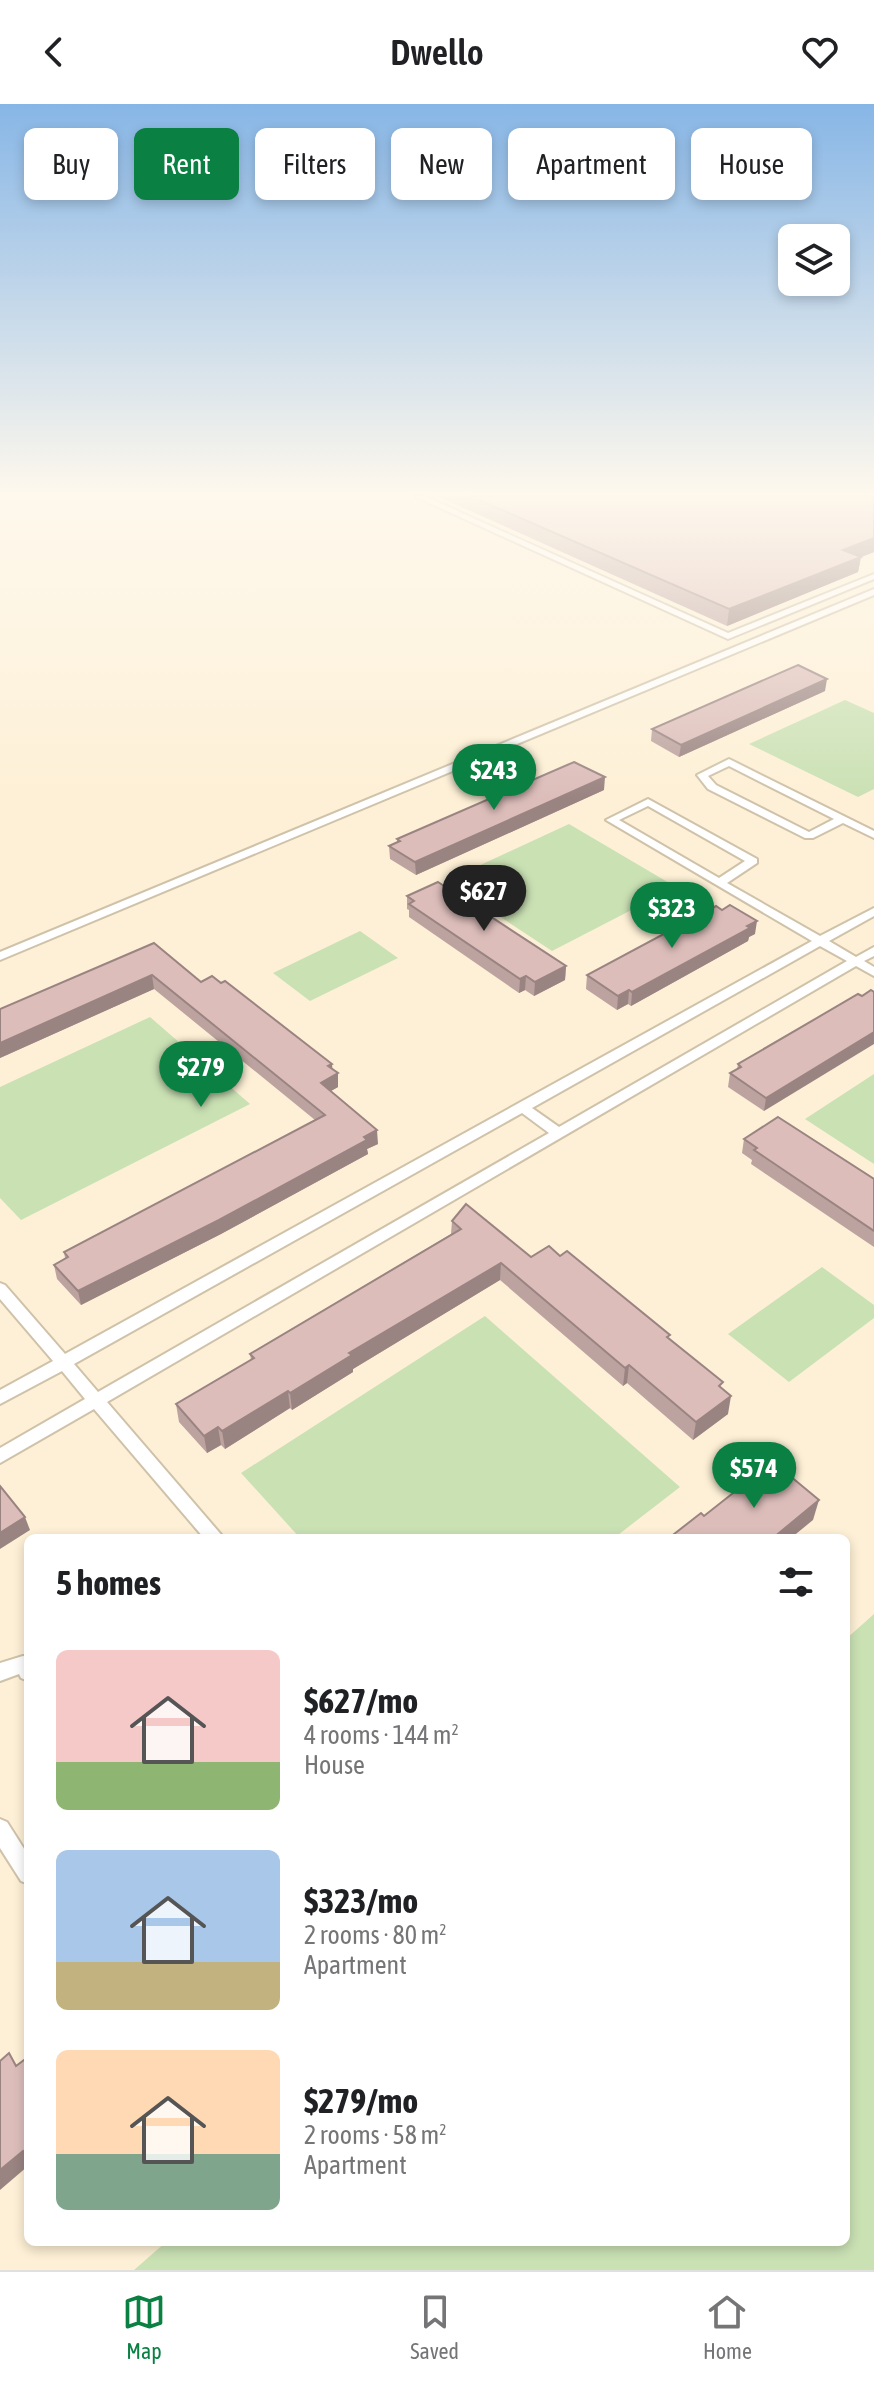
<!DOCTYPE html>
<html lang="en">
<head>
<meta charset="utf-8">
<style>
	body { margin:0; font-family:"Asap Condensed",sans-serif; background:#f2f2f2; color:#202124; height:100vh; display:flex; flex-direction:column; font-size:30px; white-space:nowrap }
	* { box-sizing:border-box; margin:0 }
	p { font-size:26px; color:#757577 }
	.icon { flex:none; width:44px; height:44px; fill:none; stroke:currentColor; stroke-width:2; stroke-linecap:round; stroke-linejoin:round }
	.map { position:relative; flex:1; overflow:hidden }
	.drawer { position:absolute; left:24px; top:1430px; width:826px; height:712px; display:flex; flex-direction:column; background:#fff; border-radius:12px; box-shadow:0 4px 12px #0003 }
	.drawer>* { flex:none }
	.hud { position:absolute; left:24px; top:24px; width:826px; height:72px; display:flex; gap:16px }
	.controls { position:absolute; left:778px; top:120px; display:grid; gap:16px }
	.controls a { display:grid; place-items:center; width:72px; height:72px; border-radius:12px; background:#fff; box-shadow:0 4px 12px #0003; font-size:40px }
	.price { position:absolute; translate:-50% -68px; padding:0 18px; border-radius:28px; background:#0b8043; color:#fff; font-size:26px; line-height:52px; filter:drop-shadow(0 2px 4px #0008) }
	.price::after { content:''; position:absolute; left:50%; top:48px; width:24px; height:18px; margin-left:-12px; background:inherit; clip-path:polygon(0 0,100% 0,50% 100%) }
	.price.on { background:#222; color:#fff }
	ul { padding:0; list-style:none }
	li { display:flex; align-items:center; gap:24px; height:200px; padding:0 32px }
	li span { display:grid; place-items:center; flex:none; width:224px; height:160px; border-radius:12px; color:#555 }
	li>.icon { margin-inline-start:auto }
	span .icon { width:96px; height:96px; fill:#fffc; stroke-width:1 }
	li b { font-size:34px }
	h2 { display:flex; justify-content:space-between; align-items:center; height:96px; padding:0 32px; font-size:34px }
	.tag { padding:0 28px; border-radius:12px; background:#fff; box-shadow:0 4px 12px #0003; font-size:28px; line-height:72px }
	.tag.on { background:#0b8043; color:#fff }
	header { display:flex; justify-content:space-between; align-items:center; height:104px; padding:0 32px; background:#fff; font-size:36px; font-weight:600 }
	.menu { display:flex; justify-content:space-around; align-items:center; height:112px; border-top:2px solid #e0e0e0; background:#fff; font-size:22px; color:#757577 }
	.menu a { display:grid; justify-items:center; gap:4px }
	.menu .on { color:#0b8043 }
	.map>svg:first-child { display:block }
	.green { fill:#cae1b4 }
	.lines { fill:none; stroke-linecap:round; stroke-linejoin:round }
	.lane-casing { stroke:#cfc2a9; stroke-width:4 }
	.lane { fill:#fff; fill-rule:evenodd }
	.wall { fill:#bda3a0 }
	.shaded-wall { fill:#9a8482 }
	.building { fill:#dcbdba; stroke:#9a8482; stroke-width:2 }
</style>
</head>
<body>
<header><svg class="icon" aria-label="back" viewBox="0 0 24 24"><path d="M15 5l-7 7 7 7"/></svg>Dwello<svg class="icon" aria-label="heart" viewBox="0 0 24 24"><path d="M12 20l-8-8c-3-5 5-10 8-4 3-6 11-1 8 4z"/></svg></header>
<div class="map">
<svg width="874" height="2166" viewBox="0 0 874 2166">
	<rect width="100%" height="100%" fill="#fdf0d6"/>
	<g class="green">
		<polygon points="845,596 874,609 874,685 858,693 749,640"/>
		<polygon points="569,720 676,783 552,847 446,777"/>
		<polygon points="360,827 398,854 310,897 273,869"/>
		<polygon points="150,913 250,1000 21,1116 0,1094 0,983"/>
		<polygon points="874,970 874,1060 805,1015"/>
		<polygon points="822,1163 874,1201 874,1214 789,1278 728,1230"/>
		<polygon points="485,1212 680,1383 614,1434 300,1434 241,1369"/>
		<polygon points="874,1510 874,2166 134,2166 166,2138 846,2138 846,1535"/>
	</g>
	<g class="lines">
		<g class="lane-casing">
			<g id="lane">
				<polygon points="414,392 424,392 728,529 874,470 874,475 728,535"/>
				<polygon points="874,485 874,491 0,856 0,848"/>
				<path d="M729,655L874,727V734L843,719L813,734H805L708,685L697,671ZM729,662L834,715L809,728L716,681L708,672Z"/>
				<path d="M648,695L757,755V759L727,779L820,832L874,804V812L829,837L856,853L874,843V852L864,857L874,863V872L856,862L107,1298L224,1434H204L94,1305L0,1359V1344L85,1295L62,1267L0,1300V1286L53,1257L0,1195V1179L5,1181L65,1250L812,837L606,716ZM648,702L745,757L719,774L619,716ZM820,842L847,857L559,1023L532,1004ZM522,1009L549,1029L98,1288L74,1260Z"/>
				<polygon points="23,1552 28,1553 28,1577 21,1574 19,1570 0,1577 0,1559"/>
				<polygon points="0,1715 7,1718 28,1751 28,1780 21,1777 0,1744"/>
			</g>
		</g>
		<use href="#lane" class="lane"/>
	</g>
	<g class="wall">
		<polygon points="437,392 874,392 874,448 861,453 858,468 727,522"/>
		<polygon points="825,587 679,653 651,637 652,625"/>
		<polygon points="604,686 416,771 390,755 389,742 397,738 397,735"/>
		<polygon points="407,792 566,862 565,876 534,892 525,886 519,889 409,813 409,806 407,805"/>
		<polygon points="755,830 749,833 748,837 631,902 628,900 617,906 586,885 587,871"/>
		<polygon points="154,839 201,878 338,969 338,983 331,987 378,1040 367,1045 368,1050 221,1130 81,1201 57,1175 54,1161 65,1154 64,1148 315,1016 154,885 0,954 0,905"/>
		<polygon points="858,890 764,1007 728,983 730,969 737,965 738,960"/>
		<polygon points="744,1035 874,1075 874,1143 751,1060 752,1056 742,1049"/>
		<polygon points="452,1117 531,1153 669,1235 722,1284 728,1310 693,1336 627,1279 623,1282 500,1176 353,1265 353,1268 292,1306 290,1304 225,1345 221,1341 207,1349 179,1318 176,1300 251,1256 250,1250 451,1130"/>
	</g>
	<g class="shaded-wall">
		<polygon points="874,434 874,448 861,453 858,468 727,522 729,505 843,446"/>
		<polygon points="827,575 825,587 679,653 681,641"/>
		<polygon points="605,673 604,686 416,771 415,758"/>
		<polygon points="757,817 755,830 749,833 748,837 631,902 632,888"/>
		<polygon points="566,862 565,876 534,892 535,878"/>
		<polygon points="152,871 154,885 0,954 0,939"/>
		<polygon points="526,872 525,886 519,889 520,875"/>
		<polygon points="629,886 628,900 617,906 618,892"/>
		<polygon points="874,928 874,940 764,1007 766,994"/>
		<polygon points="332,960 333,972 338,969 338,983 322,992 321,979 328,962"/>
		<polygon points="377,1026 378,1040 367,1045 368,1050 221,1130 81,1201 78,1187"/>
		<polygon points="501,1159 500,1176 353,1265 353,1268 292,1306 290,1289 349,1249"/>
		<polygon points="629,1261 627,1279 623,1282 625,1264"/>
		<polygon points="288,1287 290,1304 225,1345 222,1327"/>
		<polygon points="731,1292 728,1310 693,1336 696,1318"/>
		<polygon points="218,1323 221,1341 207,1349 204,1332"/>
		<polygon points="819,1396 813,1416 791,1434 773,1434"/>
		<polygon points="25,1413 30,1426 0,1445 0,1429"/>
		<polygon points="23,2047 28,2055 28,2062 0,2086 0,2066"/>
	</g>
	<g class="building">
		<polygon points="470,392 874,392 874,434 843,446 861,453 729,505"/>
		<polygon points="798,561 827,575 681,641 652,625"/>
		<polygon points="574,658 605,673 415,758 389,742 400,737 397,735"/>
		<polygon points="438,778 566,862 535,878 526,872 520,875 409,800 414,797 407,792"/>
		<polygon points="730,801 757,817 747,822 750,824 632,888 629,886 618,892 587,871 716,802 722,806"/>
		<polygon points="154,839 201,878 212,872 221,879 225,877 332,960 328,962 338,969 321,979 377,1026 364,1033 367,1036 219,1116 78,1187 54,1161 68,1153 64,1148 325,1011 152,871 0,939 0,905"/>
		<polygon points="871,886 874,888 874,928 766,994 730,969 741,963 738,960 858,890 862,892"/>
		<polygon points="778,1013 874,1075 874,1127 754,1046 757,1044 744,1035"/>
		<polygon points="466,1100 531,1153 549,1142 560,1152 567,1147 670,1231 667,1233 723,1278 719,1282 731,1292 696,1318 629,1261 625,1264 501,1159 349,1249 352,1251 290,1289 288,1287 222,1327 218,1323 204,1332 176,1300 254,1254 250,1250 461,1125 452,1117"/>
		<polygon points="778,1362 819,1396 773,1434 669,1434 701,1409 704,1412 761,1367 766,1371"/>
		<polygon points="0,1382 25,1413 0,1429"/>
		<polygon points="9,1949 16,1962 28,1953 28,2055 23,2047 0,2066 0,1957"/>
	</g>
	<linearGradient id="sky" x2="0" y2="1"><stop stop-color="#87b6e6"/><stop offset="0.56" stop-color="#fef8ed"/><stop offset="1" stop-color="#fef8ed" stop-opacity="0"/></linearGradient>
	<rect width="874" height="695" fill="url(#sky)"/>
</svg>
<div class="controls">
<a><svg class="icon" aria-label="layers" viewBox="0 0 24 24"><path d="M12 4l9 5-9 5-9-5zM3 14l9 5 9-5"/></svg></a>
</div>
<b class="price" style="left:494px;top:708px">$243</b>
<b class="price on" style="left:484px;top:829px">$627</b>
<b class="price" style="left:672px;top:846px">$323</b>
<b class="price" style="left:201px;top:1005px">$279</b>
<b class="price" style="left:754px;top:1406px">$574</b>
<div class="hud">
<a class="tag">Buy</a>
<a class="tag on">Rent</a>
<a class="tag">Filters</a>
<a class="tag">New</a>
<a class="tag">Apartment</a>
<a class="tag">House</a>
</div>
<section class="drawer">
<h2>5 homes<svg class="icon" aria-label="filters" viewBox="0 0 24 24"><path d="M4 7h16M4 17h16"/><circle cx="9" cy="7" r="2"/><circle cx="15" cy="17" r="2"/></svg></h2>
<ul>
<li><span style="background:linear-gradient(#f6c9c9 70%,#8fb573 0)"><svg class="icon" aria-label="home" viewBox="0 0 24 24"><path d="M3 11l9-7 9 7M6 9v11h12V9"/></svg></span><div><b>$627/mo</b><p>4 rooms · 144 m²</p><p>House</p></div></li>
<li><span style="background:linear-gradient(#a9c7e8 70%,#c2b280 0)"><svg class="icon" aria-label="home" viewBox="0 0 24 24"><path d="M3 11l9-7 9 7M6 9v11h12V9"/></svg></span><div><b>$323/mo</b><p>2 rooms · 80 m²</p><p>Apartment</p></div></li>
<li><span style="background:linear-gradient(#ffd9b3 65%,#7fa58c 0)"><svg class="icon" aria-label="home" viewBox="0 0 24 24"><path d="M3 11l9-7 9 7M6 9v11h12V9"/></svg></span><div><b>$279/mo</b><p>2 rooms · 58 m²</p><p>Apartment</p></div></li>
</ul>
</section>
</div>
<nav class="menu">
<a class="on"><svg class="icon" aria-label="map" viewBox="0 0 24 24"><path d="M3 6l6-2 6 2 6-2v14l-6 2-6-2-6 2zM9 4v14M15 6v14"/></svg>Map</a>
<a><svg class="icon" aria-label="saved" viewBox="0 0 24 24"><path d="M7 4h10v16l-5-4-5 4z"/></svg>Saved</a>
<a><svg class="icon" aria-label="home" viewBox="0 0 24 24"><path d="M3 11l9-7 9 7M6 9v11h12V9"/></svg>Home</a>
</nav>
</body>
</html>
